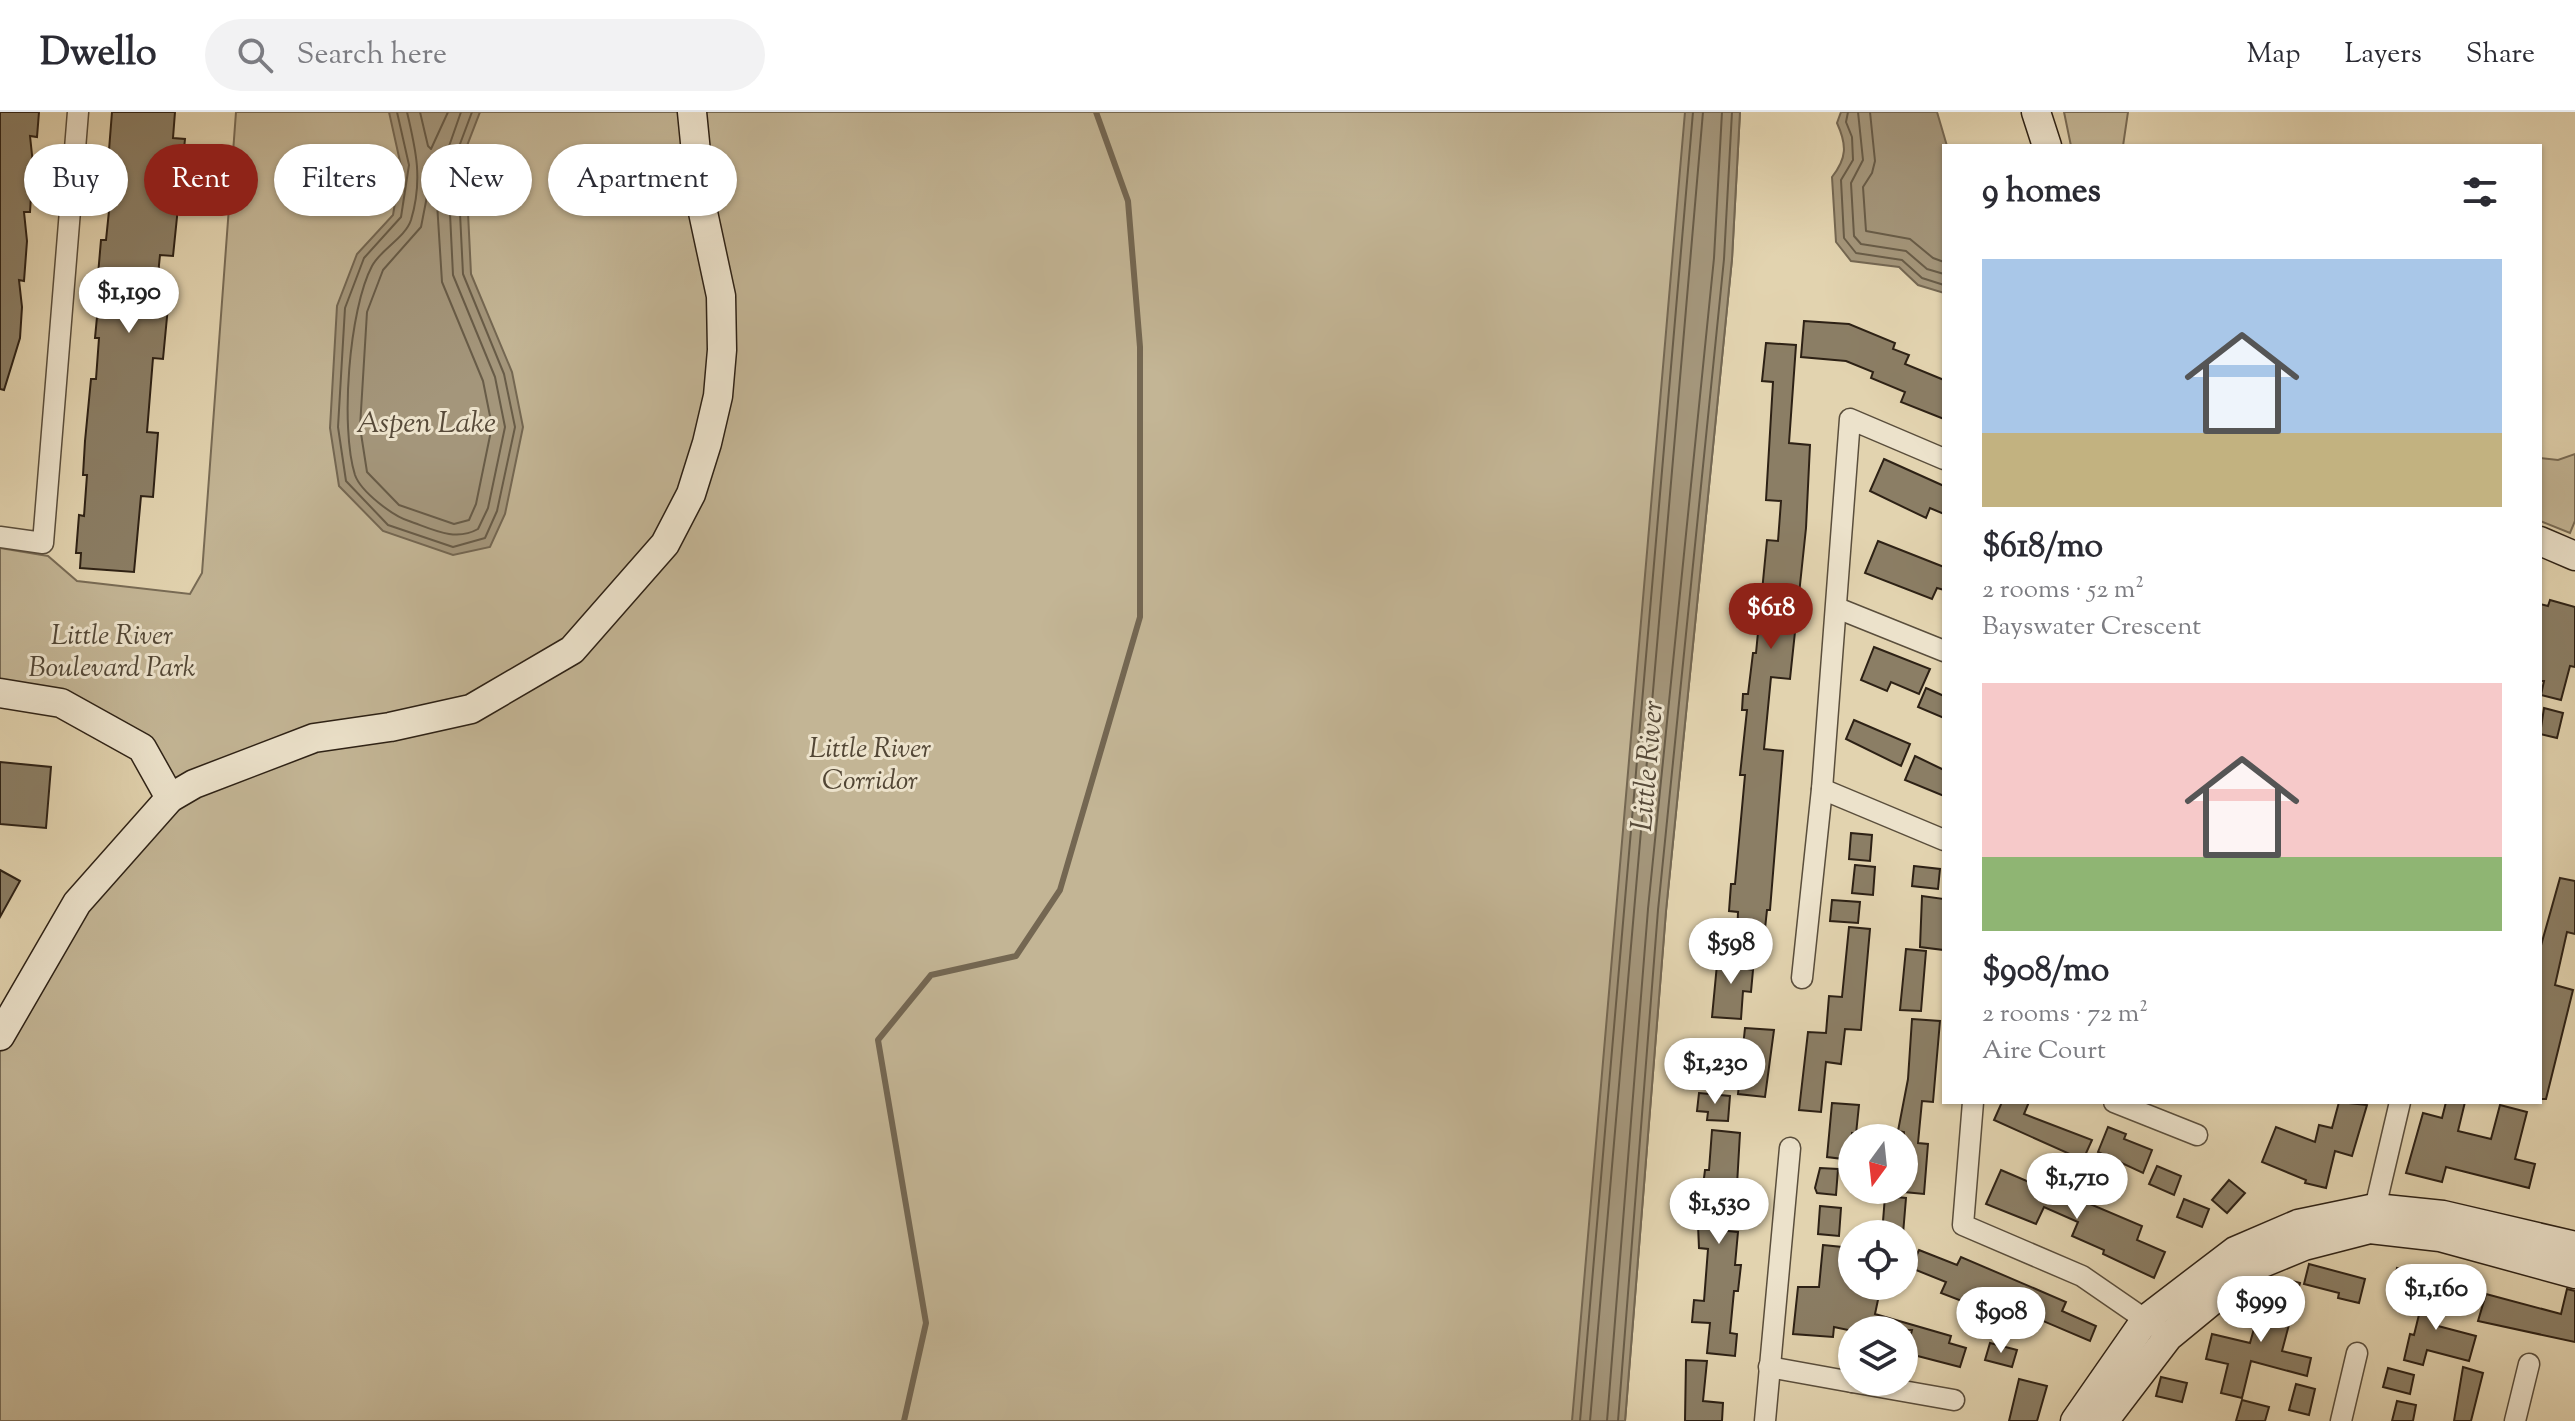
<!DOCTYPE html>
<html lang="en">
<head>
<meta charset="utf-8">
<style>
	body { margin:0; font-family:"Sorts Mill Goudy",serif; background:#f2f2f3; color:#2b2b33; height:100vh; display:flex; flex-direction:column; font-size:30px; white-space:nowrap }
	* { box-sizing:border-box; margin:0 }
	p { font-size:26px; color:#7c7c81 }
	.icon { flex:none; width:44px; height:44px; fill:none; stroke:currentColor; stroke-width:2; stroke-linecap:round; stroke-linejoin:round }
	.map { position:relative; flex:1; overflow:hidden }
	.panel { position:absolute; left:1942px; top:32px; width:600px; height:960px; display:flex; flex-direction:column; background:#fff; border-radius:0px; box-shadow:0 2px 6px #0004 }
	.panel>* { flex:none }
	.top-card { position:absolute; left:24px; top:32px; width:760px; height:72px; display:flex; gap:16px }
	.needle { width:52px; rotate:195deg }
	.tools { position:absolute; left:1838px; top:1012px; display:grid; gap:16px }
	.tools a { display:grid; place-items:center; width:80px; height:80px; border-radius:50%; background:#fff; box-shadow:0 2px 6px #0004; font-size:40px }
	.price { position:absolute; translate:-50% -68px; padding:0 18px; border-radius:28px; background:#fff; color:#222; font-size:26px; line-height:52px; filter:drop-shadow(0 2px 4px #0008) }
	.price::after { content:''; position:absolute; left:50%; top:48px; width:24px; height:18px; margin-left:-12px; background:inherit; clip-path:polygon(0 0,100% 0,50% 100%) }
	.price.current { background:#8f2418; color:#fff }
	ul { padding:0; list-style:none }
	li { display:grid; align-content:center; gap:16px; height:424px; padding:0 40px }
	li span { display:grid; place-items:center; height:248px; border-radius:0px; color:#555 }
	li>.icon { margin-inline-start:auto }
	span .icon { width:144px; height:144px; fill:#fffc; stroke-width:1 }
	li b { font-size:34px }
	h2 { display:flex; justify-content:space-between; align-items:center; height:96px; padding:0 40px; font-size:34px }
	.tag { padding:0 28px; border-radius:36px; background:#fff; box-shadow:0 2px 6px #0004; font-size:28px; line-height:72px }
	.tag.current { background:#8f2418; color:#fff }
	header { display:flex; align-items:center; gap:48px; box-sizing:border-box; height:112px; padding:0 40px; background:#fff; border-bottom:2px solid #e1e1e2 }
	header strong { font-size:38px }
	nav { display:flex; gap:44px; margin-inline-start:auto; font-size:28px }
	.search { width:560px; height:72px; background:#f2f2f3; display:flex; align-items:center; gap:20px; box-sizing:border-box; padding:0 28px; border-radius:44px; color:#7c7c81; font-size:30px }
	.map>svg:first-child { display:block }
	.green { fill:#c3b595; stroke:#786b55; stroke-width:2 }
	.water { fill:#a4967b; stroke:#746752; stroke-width:2 }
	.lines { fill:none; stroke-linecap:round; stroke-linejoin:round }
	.shore { stroke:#685c48; stroke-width:2 }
	.stream { stroke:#746752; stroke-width:6 }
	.building { fill:#8b7e65; stroke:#2d2115; stroke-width:2 }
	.street-casing { stroke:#5a4e3c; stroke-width:23 }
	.secondary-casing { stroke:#2d2115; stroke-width:31 }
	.street { stroke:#ece2cb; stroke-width:20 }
	.secondary { stroke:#ece2cb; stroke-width:28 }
	.labels { text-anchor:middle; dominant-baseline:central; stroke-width:6; stroke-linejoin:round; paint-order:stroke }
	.park-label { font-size:28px; font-style:italic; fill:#524635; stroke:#ece2cb }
	.water-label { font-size:30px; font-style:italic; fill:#574a39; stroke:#ece2cb }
</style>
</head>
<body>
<header>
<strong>Dwello</strong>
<div class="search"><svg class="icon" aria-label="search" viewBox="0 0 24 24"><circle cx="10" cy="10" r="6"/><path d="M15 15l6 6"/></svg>Search here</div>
<nav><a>Map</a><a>Layers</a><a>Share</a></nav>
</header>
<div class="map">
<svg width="2575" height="1309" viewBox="0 0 2575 1309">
	<rect width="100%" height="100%" fill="#e2d3af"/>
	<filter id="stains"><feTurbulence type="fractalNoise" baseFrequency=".0025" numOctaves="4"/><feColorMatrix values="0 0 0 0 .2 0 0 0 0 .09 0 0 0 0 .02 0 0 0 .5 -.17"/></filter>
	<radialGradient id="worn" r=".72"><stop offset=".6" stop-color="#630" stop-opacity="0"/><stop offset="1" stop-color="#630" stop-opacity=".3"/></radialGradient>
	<g class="green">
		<polygon points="236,0 1740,0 1732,147 1666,799 1625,1309 0,1309 0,924 77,791 170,686 142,636 0,581 0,436 48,444 77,469 190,482 202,461"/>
		<polygon points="2064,0 2128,0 2123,34 2071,34"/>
		<polygon points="2575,342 2575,409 2570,421 2540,409 2540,346 2558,348"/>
	</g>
	<g class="water">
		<polygon points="389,0 480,0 465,39 471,162 512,260 523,315 505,402 490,435 453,443 383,419 339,374 330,316 337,194 357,142 393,103 401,54"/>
		<polygon points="1685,0 1740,0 1732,147 1666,799 1625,1309 1572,1309"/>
		<path d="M1841,0H1937L1947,34H1944V181L1918,173L1899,155L1851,149L1836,130L1832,65C1847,46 1847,33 1837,11Z"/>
	</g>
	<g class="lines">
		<g class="shore">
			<polyline points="397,0 409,53 401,105 364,146 345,196 338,315 346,369 388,413 453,435 485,426 497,399 515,315 504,262 463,162 457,40 472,0"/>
			<path d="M407,0C416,38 423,68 411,108C405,126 381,137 372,154C349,197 340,316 355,363C361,380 393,404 409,409C432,417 455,430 478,417L488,396L505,315L495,265L453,163L447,40L461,0"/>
			<polyline points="420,0 428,34 431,37 448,0"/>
			<polyline points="1848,0 1846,10 1852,25 1853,48 1841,68 1844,126 1856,141 1902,148 1922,166 1944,173"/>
			<polyline points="1858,0 1863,48 1851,71 1854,124 1861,132 1906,139 1927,157 1944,162"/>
			<polyline points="1870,0 1875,49 1872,61 1863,75 1866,119 1910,127 1933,146 1944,150"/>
			<polygon points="433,71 436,75 442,170 483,269 492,314 476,392 469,408 454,412 399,393 367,360 360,315 367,200 383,158 421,115 429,74"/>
			<polyline points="1580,1309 1693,0"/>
			<polyline points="1590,1309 1703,0"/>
			<polyline points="1607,1309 1648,797 1714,146 1722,0"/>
			<polyline points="1618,1309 1658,798 1724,147 1732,0"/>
		</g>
		<polyline class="stream" points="904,1309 926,1211 878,928 931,863 1016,844 1060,778 1140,505 1140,235 1128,89 1096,0"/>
	</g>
	<g class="building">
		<polygon points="0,0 39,0 37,25 30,24 33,52 30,100 24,100 27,129 24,169 19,168 22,195 20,226 4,278 0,277"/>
		<polygon points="112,0 175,0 173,26 185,27 173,144 160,143 156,183 169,184 163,247 153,246 147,320 158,321 153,385 141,384 134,460 80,456 81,441 76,441 79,403 84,404 87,363 83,363 85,329 91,267 96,267 99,226 95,226 101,163 98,163 101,128 106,128 110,89 105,89"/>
		<polygon points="1804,209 1849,212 1895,231 1893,237 1909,243 1905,252 1944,268 1944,307 1901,290 1905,280 1871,266 1873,260 1846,249 1801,245"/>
		<polygon points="1766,231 1796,233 1789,331 1810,333 1806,416 1790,567 1771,565 1764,637 1783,639 1770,798 1767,798 1764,826 1737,825 1738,800 1729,799 1731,772 1735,772 1745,663 1740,663 1747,598 1742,598 1743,582 1748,582 1753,541 1756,541 1767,428 1778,429 1781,389 1766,388 1773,270 1762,269"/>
		<polygon points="1884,347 1944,374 1944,402 1930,396 1926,406 1870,379"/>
		<polygon points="1878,429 1944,455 1944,478 1937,476 1932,487 1865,461"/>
		<polygon points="2550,488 2575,495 2575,555 2570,554 2561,588 2541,583 2544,569 2540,569 2540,492 2548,494"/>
		<polygon points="1874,535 1930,557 1919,582 1891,570 1887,579 1861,568"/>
		<polygon points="1926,576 1944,584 1944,606 1918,595"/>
		<polygon points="2544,596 2563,601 2557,626 2540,622"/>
		<polygon points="1854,608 1910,632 1901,654 1846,627"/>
		<polygon points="1915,644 1944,658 1944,684 1905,668"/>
		<polygon points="0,650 51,655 46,716 0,712"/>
		<polygon points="1851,721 1872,723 1870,749 1849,747"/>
		<polygon points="1855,753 1875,755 1873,783 1852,781"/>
		<polygon points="1914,754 1940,757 1938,777 1912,774"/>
		<polygon points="0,758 20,769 0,805"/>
		<polygon points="2560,766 2575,769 2575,822 2567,820 2555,873 2573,878 2546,987 2540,987 2540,837"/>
		<polygon points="1922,784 1944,787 1944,838 1920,835"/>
		<polygon points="1832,788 1860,790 1858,811 1830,809"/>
		<polygon points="1849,815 1870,817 1861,918 1845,917 1841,952 1826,950 1821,1000 1799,998 1808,920 1826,921 1829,884 1842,885"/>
		<polygon points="1906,837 1926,839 1921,899 1900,898"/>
		<polygon points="1718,842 1748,845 1747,857 1753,858 1751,880 1743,879 1741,907 1712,905"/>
		<polygon points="1912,907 1940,909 1933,990 1922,989 1918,1031 1928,1032 1924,1082 1904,1080 1904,1020 1898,1019 1908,967"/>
		<polygon points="1745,916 1774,918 1765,985 1738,982"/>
		<polygon points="1699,981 1730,984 1728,1009 1707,1008 1708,1000 1697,999"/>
		<polygon points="2002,990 2029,990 2024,1002 2092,1028 2083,1048 1994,1008"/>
		<polygon points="2339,990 2367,993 2352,1044 2335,1039 2326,1076 2305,1071 2306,1068 2262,1050 2276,1015 2315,1030 2319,1013 2332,1016"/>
		<polygon points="2446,990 2465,990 2458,1019 2491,1027 2500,993 2527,1000 2515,1047 2535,1052 2529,1076 2446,1055 2442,1070 2406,1061 2423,1001 2442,1006"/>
		<polygon points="1832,991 1859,993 1856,1022 1852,1021 1852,1048 1827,1045"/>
		<polygon points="2108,1015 2126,1022 2124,1027 2152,1038 2143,1061 2098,1040"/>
		<polygon points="1712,1018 1740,1021 1737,1073 1723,1072 1718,1118 1738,1120 1735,1153 1741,1153 1738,1179 1734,1179 1730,1221 1737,1222 1735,1244 1707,1241 1710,1211 1692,1210 1694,1188 1704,1189 1708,1137 1699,1136 1698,1113 1705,1058 1709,1058"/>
		<polygon points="2157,1054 2181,1064 2174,1083 2149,1072"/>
		<polygon points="1820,1056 1838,1057 1836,1083 1817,1081 1815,1076"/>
		<polygon points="2001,1058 2029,1070 2031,1067 2142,1114 2137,1128 2165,1140 2154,1166 2103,1142 2104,1138 2072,1124 2078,1110 2044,1095 2036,1112 1986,1092"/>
		<polygon points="2229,1068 2245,1081 2227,1101 2212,1088"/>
		<polygon points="1885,1084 1906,1086 1903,1122 1882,1122"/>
		<polygon points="2184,1087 2209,1097 2202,1115 2177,1105"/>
		<polygon points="1820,1094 1841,1096 1839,1124 1818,1122"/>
		<polygon points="1823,1133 1852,1136 1852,1174 1872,1176 1870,1181 1879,1183 1875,1202 1951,1224 1949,1231 1966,1236 1960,1255 1906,1241 1912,1218 1848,1218 1834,1215 1833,1225 1793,1222 1798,1175 1819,1175"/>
		<polygon points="1919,1138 1957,1153 1961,1145 2066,1190 2062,1199 2096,1214 2090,1229 1973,1179 1967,1191 1941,1181 1946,1170 1911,1156"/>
		<polygon points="2309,1152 2365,1167 2359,1191 2338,1186 2339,1181 2304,1172"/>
		<polygon points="2397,1156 2423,1163 2418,1182 2392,1175"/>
		<polygon points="2280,1166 2300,1171 2282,1239 2311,1246 2307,1264 2251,1249 2242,1286 2221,1281 2228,1252 2206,1247 2212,1222 2250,1231 2260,1195 2272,1198"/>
		<polygon points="2426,1174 2447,1179 2438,1214 2476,1224 2469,1249 2427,1238 2423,1253 2404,1248 2410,1222 2414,1223"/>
		<polygon points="2567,1177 2575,1179 2575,1230 2478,1209 2486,1182 2561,1202"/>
		<polygon points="1990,1231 2017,1238 2012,1255 1985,1248"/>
		<polygon points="1686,1248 1707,1249 1703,1289 1723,1291 1722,1309 1685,1309"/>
		<polygon points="2463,1255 2483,1261 2471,1309 2454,1309"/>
		<polygon points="2388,1256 2414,1263 2410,1282 2383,1275"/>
		<polygon points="2161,1265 2187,1271 2182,1290 2156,1284"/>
		<polygon points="2019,1267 2047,1274 2037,1309 2009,1309"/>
		<polygon points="2296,1272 2315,1277 2309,1303 2289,1298"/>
		<polygon points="2242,1288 2269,1295 2265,1309 2236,1309"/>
		<polygon points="2397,1289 2416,1293 2413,1309 2392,1309"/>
	</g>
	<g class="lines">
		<g class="street-casing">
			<g id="street">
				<polyline points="0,425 43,431 78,0"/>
				<polyline points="1837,496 1944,539"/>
				<polyline points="1822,677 1944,728"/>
				<polyline points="1802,866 1822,677 1850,307 1944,347"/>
				<polyline points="1973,990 1963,1113 2082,1164 2156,1215"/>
				<polyline points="2114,990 2197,1023"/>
				<polyline points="2372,1109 2400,990"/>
				<polyline points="1769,1255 1852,1270"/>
				<polyline points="1852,1270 1954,1288"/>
				<polyline points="1765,1309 1790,1036"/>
				<polyline points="2341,1309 2357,1241"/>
				<polyline points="2515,1309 2529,1252"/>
			</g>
		</g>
		<g class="secondary-casing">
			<g id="secondary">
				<polyline points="2036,0 2047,34"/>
				<polyline points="2540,429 2575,444"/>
				<polyline points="0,581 61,591 142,636 170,686"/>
				<polyline points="0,924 77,791 170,686 194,672 314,626 390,615 471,597 572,538 665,432 691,382 707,331 718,284 722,238 721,184 701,91 692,0"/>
				<polyline points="2075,1309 2146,1207 2235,1139 2298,1112 2375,1096 2443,1103 2575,1134"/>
				<polyline points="2104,1309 2168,1225 2253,1155 2304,1134 2370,1117 2440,1125 2575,1162"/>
			</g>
		</g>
		<use href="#street" class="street"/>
		<use href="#secondary" class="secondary"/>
	</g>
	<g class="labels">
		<g class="park-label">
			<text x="112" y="525">Little River<tspan x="112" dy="32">Boulevard Park</tspan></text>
			<text x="870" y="638">Little River<tspan x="870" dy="32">Corridor</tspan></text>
		</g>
		<g class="water-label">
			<text x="426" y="312">Aspen Lake</text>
			<text transform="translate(1649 654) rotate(-85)">Little River</text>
		</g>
	</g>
	<rect width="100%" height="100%" filter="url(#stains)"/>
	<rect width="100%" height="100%" fill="url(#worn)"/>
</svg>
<div class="tools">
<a><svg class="needle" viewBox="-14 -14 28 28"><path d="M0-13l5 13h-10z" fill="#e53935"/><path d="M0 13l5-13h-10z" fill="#7c7c81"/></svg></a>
<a><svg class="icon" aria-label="locate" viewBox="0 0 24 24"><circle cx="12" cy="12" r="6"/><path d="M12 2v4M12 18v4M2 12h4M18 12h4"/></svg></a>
<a><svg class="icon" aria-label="layers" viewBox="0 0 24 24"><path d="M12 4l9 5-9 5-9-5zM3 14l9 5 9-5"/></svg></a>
</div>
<b class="price" style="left:129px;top:223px">$1,190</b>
<b class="price current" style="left:1771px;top:539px">$618</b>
<b class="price" style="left:1731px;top:874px">$598</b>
<b class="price" style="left:1715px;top:994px">$1,230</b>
<b class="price" style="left:2077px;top:1109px">$1,710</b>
<b class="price" style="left:1719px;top:1134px">$1,530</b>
<b class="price" style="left:2436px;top:1220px">$1,160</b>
<b class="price" style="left:2261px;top:1232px">$999</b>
<b class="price" style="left:2001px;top:1243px">$908</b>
<div class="top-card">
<a class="tag">Buy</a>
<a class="tag current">Rent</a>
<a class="tag">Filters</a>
<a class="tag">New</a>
<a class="tag">Apartment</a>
</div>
<section class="panel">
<h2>9 homes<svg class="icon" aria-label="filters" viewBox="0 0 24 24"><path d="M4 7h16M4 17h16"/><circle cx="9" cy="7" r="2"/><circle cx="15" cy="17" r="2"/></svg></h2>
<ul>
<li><span style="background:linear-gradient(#a9c7e8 70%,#c2b280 0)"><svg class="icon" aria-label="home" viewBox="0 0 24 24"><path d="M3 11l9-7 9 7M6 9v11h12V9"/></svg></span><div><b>$618/mo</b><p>2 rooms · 52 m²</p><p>Bayswater Crescent</p></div></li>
<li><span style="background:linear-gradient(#f6c9c9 70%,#8fb573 0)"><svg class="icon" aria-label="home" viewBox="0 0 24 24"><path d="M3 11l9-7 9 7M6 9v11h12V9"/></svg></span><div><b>$908/mo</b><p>2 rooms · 72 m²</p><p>Aire Court</p></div></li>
</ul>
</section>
</div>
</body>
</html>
